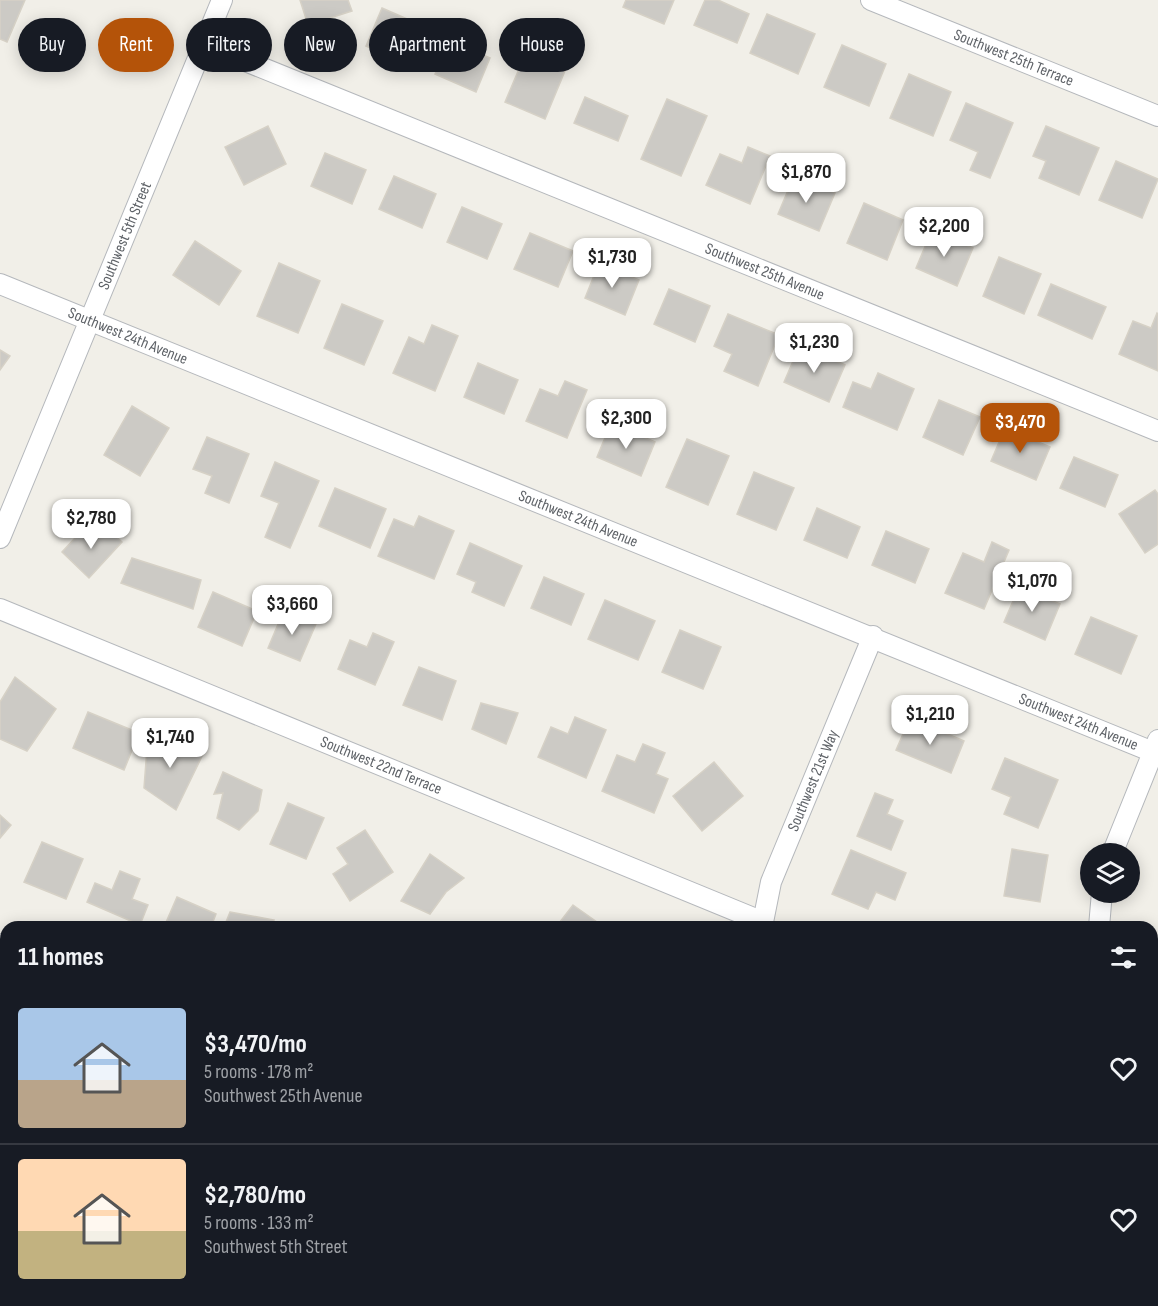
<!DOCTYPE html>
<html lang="en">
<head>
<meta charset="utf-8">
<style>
	body { margin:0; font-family:"Sofia Sans Condensed",sans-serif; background:#242831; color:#f1f3f6; height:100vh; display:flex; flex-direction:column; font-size:22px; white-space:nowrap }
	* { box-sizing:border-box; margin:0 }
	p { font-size:20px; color:#9ea1a6 }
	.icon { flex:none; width:33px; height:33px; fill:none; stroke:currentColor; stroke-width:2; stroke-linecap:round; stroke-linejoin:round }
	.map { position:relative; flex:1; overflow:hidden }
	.sheet { position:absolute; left:0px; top:921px; width:1158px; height:386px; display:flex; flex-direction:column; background:#171b24; border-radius:18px 18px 0 0; box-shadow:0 3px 15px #0003 }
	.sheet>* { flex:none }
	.banner { position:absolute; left:18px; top:18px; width:600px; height:54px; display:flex; gap:12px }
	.tools { position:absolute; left:1080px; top:843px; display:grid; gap:12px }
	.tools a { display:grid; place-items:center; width:60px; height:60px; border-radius:50%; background:#171b24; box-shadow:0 3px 15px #0003; font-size:30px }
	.price { position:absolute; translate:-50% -51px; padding:0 14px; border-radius:12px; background:#fff; color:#222; font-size:20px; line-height:39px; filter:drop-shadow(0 2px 3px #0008) }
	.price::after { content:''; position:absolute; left:50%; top:36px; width:18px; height:14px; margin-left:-9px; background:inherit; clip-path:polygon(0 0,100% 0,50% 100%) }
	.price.current { background:#b45309; color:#fff }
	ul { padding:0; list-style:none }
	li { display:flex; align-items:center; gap:18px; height:150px; padding:0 18px }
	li+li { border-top:2px solid #363941 }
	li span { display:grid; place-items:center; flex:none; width:168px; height:120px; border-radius:6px; color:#555 }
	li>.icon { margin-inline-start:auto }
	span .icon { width:72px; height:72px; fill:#fffc; stroke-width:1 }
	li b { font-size:26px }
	h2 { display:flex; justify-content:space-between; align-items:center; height:72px; padding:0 18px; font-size:26px }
	.chip { padding:0 21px; border-radius:27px; background:#171b24; box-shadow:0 3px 15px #0003; font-size:21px; line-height:54px }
	.chip.current { background:#b45309; color:#fff }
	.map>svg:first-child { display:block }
	.building { fill:#cccac5; stroke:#d6d1c6; stroke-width:1.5 }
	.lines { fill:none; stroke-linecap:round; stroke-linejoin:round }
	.street-casing { stroke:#b5b8bc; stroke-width:22 }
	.street { stroke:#fff; stroke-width:20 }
	.labels { text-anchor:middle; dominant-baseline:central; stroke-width:4.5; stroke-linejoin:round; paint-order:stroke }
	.street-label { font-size:16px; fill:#5f6368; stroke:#fff }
</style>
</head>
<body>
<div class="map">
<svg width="1158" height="1306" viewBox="0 0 1158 1306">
	<rect width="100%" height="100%" fill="#f1efe8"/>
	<g class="building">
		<polygon points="0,0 25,0 7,42 0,39"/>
		<polygon points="300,0 348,0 352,11 308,25"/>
		<polygon points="626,0 674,0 664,24 623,7"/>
		<polygon points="705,0 718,0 749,14 737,43 694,25"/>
		<polygon points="382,8 423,26 407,63 366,46"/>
		<polygon points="767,14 815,34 798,74 750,53"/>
		<polygon points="449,41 490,58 476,92 435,74"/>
		<polygon points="842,45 886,64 869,106 824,87"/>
		<polygon points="550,50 570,59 545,119 505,102 522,62 542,70"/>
		<polygon points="909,74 951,92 933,136 890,118"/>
		<polygon points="585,97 628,116 618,141 574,123"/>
		<polygon points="667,99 707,116 681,176 641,159"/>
		<polygon points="966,103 1013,123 990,178 970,170 978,152 950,140"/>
		<polygon points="268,126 286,164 244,185 225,147"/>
		<polygon points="1046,126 1099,148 1079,195 1039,178 1046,161 1033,156"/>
		<polygon points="748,147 770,156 750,204 706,185 720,154 742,163"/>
		<polygon points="325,153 366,170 352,204 311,186"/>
		<polygon points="1116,161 1158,179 1142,218 1099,200"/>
		<polygon points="394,176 436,194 422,228 379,209"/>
		<polygon points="794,176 835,193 819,231 778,214"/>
		<polygon points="864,203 903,220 887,260 847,243"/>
		<polygon points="462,207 502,224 487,259 447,242"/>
		<polygon points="932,230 973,248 957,286 916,268"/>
		<polygon points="530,233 573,251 558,287 514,269"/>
		<polygon points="195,241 241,271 219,305 173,275"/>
		<polygon points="999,257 1041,274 1024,314 983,296"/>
		<polygon points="279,263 320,281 298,333 257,316"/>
		<polygon points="599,263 639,280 625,315 585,298"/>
		<polygon points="1051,284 1106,307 1092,339 1038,315"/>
		<polygon points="669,289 710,306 695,342 654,324"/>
		<polygon points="342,304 383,321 364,365 324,348"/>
		<polygon points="1157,313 1158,314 1158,371 1119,354 1133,321 1151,328"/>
		<polygon points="728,314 779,335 758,386 724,371 732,354 714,346"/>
		<polygon points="432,325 458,336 435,391 393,373 409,337 424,344"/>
		<polygon points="800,345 845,365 829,402 784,382"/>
		<polygon points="0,350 10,356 0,370"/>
		<polygon points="478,363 518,380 504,414 464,397"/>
		<polygon points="878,373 914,389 897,430 843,407 853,382 871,389"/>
		<polygon points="565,381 587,390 567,438 526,421 540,389 558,396"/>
		<polygon points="939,400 980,417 963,455 923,437"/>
		<polygon points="132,406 169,428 140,476 104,455"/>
		<polygon points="611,423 655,442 641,476 597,457"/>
		<polygon points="1005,428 1050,447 1036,480 991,461"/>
		<polygon points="207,437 249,454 229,503 205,493 212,476 193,469"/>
		<polygon points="687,439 729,456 708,505 666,487"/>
		<polygon points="1074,457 1118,475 1105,507 1060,488"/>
		<polygon points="275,462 319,481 290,548 265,537 279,503 261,496"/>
		<polygon points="754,472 794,488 776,530 737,514"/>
		<polygon points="335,488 386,509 370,548 319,526"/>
		<polygon points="1155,490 1158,494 1158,544 1145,553 1119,514"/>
		<polygon points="817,508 860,527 847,558 804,540"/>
		<polygon points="419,516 454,531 434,579 378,556 394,519 414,527"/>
		<polygon points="87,525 100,538 108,529 122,542 89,578 62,552"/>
		<polygon points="886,531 929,549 915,583 872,565"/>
		<polygon points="992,542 1009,550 984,609 945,593 963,553 984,562"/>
		<polygon points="470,543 522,566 504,606 472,592 476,582 457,574"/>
		<polygon points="132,558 201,580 193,609 121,583"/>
		<polygon points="544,577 584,594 571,625 531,608"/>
		<polygon points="1019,587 1060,604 1045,640 1004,622"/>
		<polygon points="213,592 257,611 242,646 198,627"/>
		<polygon points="605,600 655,621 638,660 588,639"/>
		<polygon points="284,610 316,624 300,661 268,648"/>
		<polygon points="1091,617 1137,636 1121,674 1075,654"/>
		<polygon points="680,630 721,647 703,689 662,672"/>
		<polygon points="373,633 394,642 375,685 338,669 350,640 367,647"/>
		<polygon points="419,667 456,681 442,720 403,705"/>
		<polygon points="15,677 56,709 27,751 0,739 0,702"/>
		<polygon points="481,703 518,713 506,744 472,729"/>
		<polygon points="88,712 139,733 124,770 73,748"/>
		<polygon points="575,717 606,730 586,778 538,757 551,727 568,734"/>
		<polygon points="910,718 964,741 951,773 896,750"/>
		<polygon points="148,735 205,750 176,810 144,788"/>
		<polygon points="643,744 665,753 656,774 668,779 654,813 602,791 617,755 635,762"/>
		<polygon points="1005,758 1058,780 1038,828 1004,814 1011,797 992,789"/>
		<polygon points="714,762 743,796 702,831 673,796"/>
		<polygon points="223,772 262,790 258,811 239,830 217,818 223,793 214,794"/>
		<polygon points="875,793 893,800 887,814 903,821 891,850 857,836"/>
		<polygon points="288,803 324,818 306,859 270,844"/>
		<polygon points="0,815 11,825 0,838"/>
		<polygon points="365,830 393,872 350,901 333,874 348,864 337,848"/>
		<polygon points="42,842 83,859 66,899 24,882"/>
		<polygon points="1012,849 1048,855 1040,902 1004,896"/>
		<polygon points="851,850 906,873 895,900 876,892 868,909 832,894"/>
		<polygon points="430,854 464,878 446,892 430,914 401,901"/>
		<polygon points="120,871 140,879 132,899 148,905 140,925 87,902 95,883 112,890"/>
		<polygon points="177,897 216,914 211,927 164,927"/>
		<polygon points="573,905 604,927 556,927"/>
		<polygon points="230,912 274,920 271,927 224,927"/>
		<polygon points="6,1024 6,1058 0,1056 0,1025 4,1027"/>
		<polygon points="0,1207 6,1209 6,1283 0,1280"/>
		<polygon points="1158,1261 1158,1306 1127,1306 1124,1300 1152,1300 1152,1263"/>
		<polygon points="49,1300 127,1300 125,1306 62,1306"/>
		<polygon points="180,1300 262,1300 260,1306 177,1306"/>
		<polygon points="597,1300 631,1300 631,1306 596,1306"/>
		<polygon points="693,1300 727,1300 708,1306 694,1306"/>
		<polygon points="830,1300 859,1300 861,1306 818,1306"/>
		<polygon points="990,1300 1020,1300 1006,1306 993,1306"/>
	</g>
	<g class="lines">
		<g class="street-casing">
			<g id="street">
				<path id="s1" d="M871,0L1158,116"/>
				<path id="s2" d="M206,45L1158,431"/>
				<path id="s3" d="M0,284L1158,754"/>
				<path id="s4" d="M0,538L222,0"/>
				<path id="s5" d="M0,609L763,922"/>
				<polyline points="1112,854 1158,740"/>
				<path id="s6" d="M765,927L763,922L771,882L873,636"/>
				<polyline points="1099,927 1102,892"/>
				<polyline points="0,944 6,947"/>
				<polyline points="1152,1074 1158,1088"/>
				<polyline points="918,1300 920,1306"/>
			</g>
		</g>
		<use href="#street" class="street"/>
	</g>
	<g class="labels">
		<g class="street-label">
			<text stroke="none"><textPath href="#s1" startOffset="154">Southwest 25th Terrace</textPath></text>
			<text stroke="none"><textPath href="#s4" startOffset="327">Southwest 5th Street</textPath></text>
			<text stroke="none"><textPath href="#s2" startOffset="603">Southwest 25th Avenue</textPath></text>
			<text stroke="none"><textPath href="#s3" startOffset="138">Southwest 24th Avenue</textPath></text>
			<text stroke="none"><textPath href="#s3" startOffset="624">Southwest 24th Avenue</textPath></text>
			<text stroke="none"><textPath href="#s3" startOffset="1164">Southwest 24th Avenue</textPath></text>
			<text stroke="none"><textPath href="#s5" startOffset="412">Southwest 22nd Terrace</textPath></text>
			<text stroke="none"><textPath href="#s6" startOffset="156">Southwest 21st Way</textPath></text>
		</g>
	</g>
</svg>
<div class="tools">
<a><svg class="icon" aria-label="layers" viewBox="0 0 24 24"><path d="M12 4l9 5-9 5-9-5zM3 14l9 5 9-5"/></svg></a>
</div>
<b class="price" style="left:806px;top:204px">$1,870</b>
<b class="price" style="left:944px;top:258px">$2,200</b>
<b class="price" style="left:612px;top:289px">$1,730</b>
<b class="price" style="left:814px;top:374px">$1,230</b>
<b class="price" style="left:626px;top:450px">$2,300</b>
<b class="price current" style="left:1020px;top:454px">$3,470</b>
<b class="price" style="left:91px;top:550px">$2,780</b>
<b class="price" style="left:1032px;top:613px">$1,070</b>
<b class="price" style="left:292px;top:636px">$3,660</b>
<b class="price" style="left:930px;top:746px">$1,210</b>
<b class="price" style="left:170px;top:769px">$1,740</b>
<div class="banner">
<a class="chip">Buy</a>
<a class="chip current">Rent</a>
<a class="chip">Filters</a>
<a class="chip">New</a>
<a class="chip">Apartment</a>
<a class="chip">House</a>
</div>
<section class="sheet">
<h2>11 homes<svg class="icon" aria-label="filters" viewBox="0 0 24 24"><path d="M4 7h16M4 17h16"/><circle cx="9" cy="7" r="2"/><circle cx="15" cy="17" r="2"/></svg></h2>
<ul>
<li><span style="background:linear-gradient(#a9c7e8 60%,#b9a48a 0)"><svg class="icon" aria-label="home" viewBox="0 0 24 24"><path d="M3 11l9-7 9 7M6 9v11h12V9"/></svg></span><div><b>$3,470/mo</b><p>5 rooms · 178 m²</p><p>Southwest 25th Avenue</p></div><svg class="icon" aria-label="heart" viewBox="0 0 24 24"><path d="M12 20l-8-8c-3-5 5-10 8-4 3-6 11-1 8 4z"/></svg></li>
<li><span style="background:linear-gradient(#ffd9b3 60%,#c2b280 0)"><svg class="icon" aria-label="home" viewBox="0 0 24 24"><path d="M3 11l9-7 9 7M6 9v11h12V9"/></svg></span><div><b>$2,780/mo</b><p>5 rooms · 133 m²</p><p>Southwest 5th Street</p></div><svg class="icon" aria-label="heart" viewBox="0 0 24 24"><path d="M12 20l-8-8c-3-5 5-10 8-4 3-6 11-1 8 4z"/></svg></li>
</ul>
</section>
</div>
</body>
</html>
